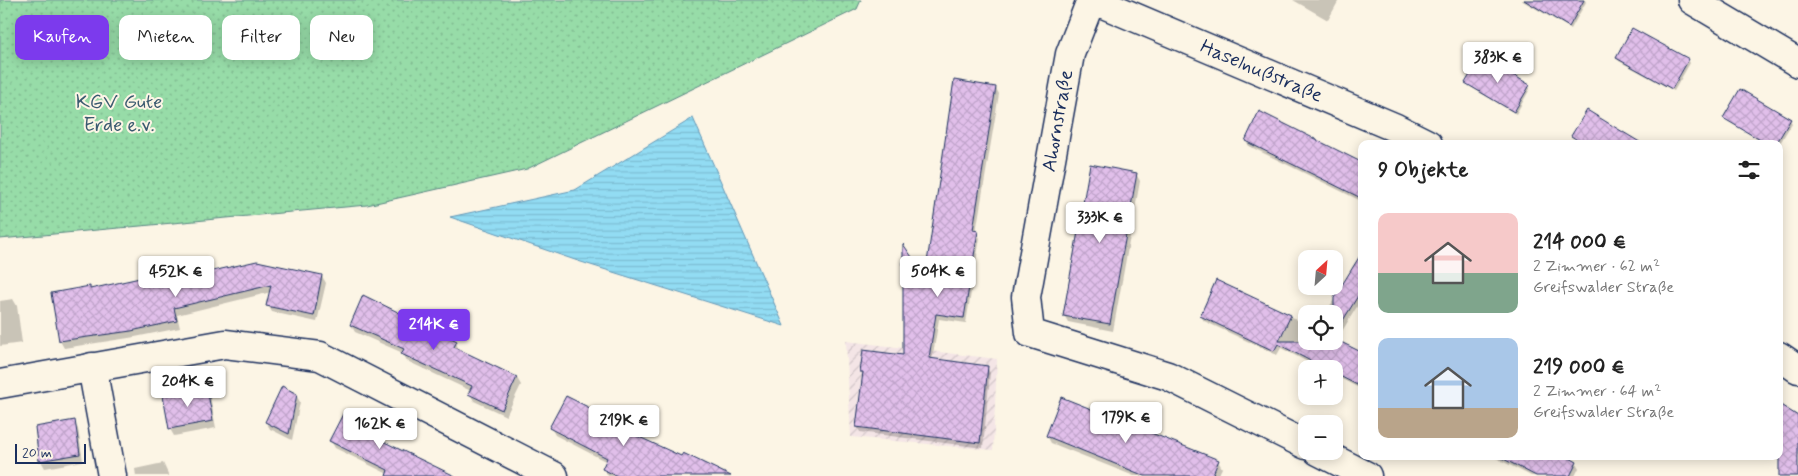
<!DOCTYPE html>
<html lang="de">
<head>
<meta charset="utf-8">
<style>
	body { margin:0; font-family:Mynerve,sans-serif; background:#f6f6f6; color:#222; height:100vh; display:flex; flex-direction:column; font-size:19px; white-space:nowrap }
	* { box-sizing:border-box; margin:0 }
	p { font-size:16px; color:#767676 }
	.icon { flex:none; width:28px; height:28px; fill:none; stroke:currentColor; stroke-width:2; stroke-linecap:round; stroke-linejoin:round }
	.map { position:relative; flex:1; overflow:hidden }
	.details { position:absolute; left:1358px; top:140px; width:425px; height:320px; display:flex; flex-direction:column; background:#fff; border-radius:10px; box-shadow:0 2px 12px #0003 }
	.details>* { flex:none }
	.banner { position:absolute; left:15px; top:15px; width:475px; height:45px; display:flex; gap:10px }
	.needle { width:32px; rotate:26deg }
	.controls { position:absolute; left:1298px; top:250px; display:grid; gap:10px }
	.controls a { display:grid; place-items:center; width:45px; height:45px; border-radius:10px; background:#fff; box-shadow:0 2px 12px #0003; font-size:25px }
	.scale { position:absolute; left:15px; bottom:12px; width:71px; box-sizing:border-box; padding-left:5px; border:2px solid #1b2f5e; border-top:0; font-size:14px; line-height:18px; white-space:nowrap; color:#1b2f5e; -webkit-text-stroke:4px #fcf5e5; paint-order:stroke }
	.price { position:absolute; translate:-50% -42px; padding:0 11px; border-radius:5px; background:#fff; color:#222; font-size:16px; line-height:32px; filter:drop-shadow(0 1px 2px #0008) }
	.price::after { content:''; position:absolute; left:50%; top:30px; width:15px; height:11px; margin-left:-8px; background:inherit; clip-path:polygon(0 0,100% 0,50% 100%) }
	.price.current { background:#7c3aed; color:#fff }
	ul { padding:0; list-style:none }
	li { display:flex; align-items:center; gap:15px; height:125px; padding:0 20px }
	li span { display:grid; place-items:center; flex:none; width:140px; height:100px; border-radius:10px; color:#555 }
	li>.icon { margin-inline-start:auto }
	span .icon { width:60px; height:60px; fill:#fffc; stroke-width:1 }
	li b { font-size:21px }
	h2 { display:flex; justify-content:space-between; align-items:center; height:60px; padding:0 20px; font-size:21px }
	.chip { padding:0 18px; border-radius:10px; background:#fff; box-shadow:0 2px 12px #0003; font-size:18px; line-height:45px }
	.chip.current { background:#7c3aed; color:#fff }
	.map>svg:first-child { display:block }
	.industrial { fill:url(#industrial-furrows) }
	.park { fill:url(#park-dots); stroke:#598683 }
	.water { fill:url(#water-rules); stroke:#6297b7 }
	.shadow { fill:#0003 }
	.building { fill:url(#building-cross-hatch); stroke:#1b2f5e }
	.lines { fill:none; stroke-linecap:round; stroke-linejoin:round }
	.minor-casing { stroke:#1b2f5e; stroke-width:31 }
	.minor { stroke:#fcf5e5; stroke-width:28 }
	.labels { text-anchor:middle; dominant-baseline:central; stroke-width:4; stroke-linejoin:round; paint-order:stroke }
	.street-label { font-size:20px; fill:#1b2f5e; stroke:#fcf5e5 }
	.park-label { font-size:20px; fill:#3a5a70; stroke:#fcf5e5 }
</style>
</head>
<body>
<div class="map">
<svg width="1798" height="476" viewBox="0 0 1798 476">
	<defs>
		<pattern id="industrial-furrows" width="10" height="10" patternUnits="userSpaceOnUse" patternTransform="scale(1.25)"><rect width="10" height="10" fill="#f4e5e6"/><path d="M-1 1l2-2M0 10L10 0M9 11l2-2" fill="none" stroke="#d1c5c8"/></pattern>
		<pattern id="park-dots" width="8" height="8" patternUnits="userSpaceOnUse" patternTransform="scale(1.25)"><rect width="8" height="8" fill="#97dca8"/><path d="M2 2h.1M6 6h.1" fill="none" stroke="#82bd93" stroke-width="1.8" stroke-linecap="round"/></pattern>
		<pattern id="water-rules" width="6" height="5" patternUnits="userSpaceOnUse" patternTransform="scale(1.25)"><rect width="6" height="5" fill="#92dcf3"/><path d="M0 2.5h6" fill="none" stroke="#7dbdd3"/></pattern>
		<pattern id="building-cross-hatch" width="8" height="8" patternUnits="userSpaceOnUse" patternTransform="scale(1.25)"><rect width="8" height="8" fill="#e1bfea"/><path d="M0 0l8 8M0 8l8-8" fill="none" stroke="#c0a4cb"/></pattern>
	</defs>
	<rect width="100%" height="100%" fill="#fcf5e5"/>
	<filter id="ink" filterUnits="userSpaceOnUse"><feTurbulence type="fractalNoise" baseFrequency=".02" numOctaves="2"/><feDisplacementMap in="SourceGraphic" scale="10" xChannelSelector="R" yChannelSelector="G"/><feConvolveMatrix kernelMatrix="1 2 1 2 8 2 1 2 1" color-interpolation-filters="sRGB"/></filter>
	<g filter="url(#ink)">
		<polygon class="industrial" points="846,341 997,359 993,450 851,437"/>
		<polygon class="park" points="0,0 861,0 857,9 527,169 367,205 0,239"/>
		<polygon class="water" points="693,118 784,326 578,261 450,217 575,190"/>
		<g class="shadow">
			<polygon points="1293,0 1339,0 1328,20"/>
			<polygon points="1521,0 1585,0 1586,2 1571,29"/>
			<polygon points="1617,58 1688,60 1690,63 1674,91 1619,61"/>
			<polygon points="1467,83 1529,86 1530,89 1516,114 1469,86"/>
			<polygon points="996,88 999,94 976,232 980,238 966,323 939,319 932,360 987,367 990,373 983,448 860,432 857,426 864,376 861,372 904,356 925,279"/>
			<polygon points="1260,113 1361,163 1361,201 1249,146 1246,141"/>
			<polygon points="1725,118 1790,120 1792,123 1779,145 1765,144"/>
			<polygon points="1136,174 1140,181 1113,331 1068,322 1064,315"/>
			<polygon points="1361,256 1361,300 1336,341 1361,354 1361,389 1334,375 1334,369 1321,369 1281,348 1277,355 1204,321 1201,316 1217,282 1306,324 1306,341 1334,341 1334,314 1325,314"/>
			<polygon points="166,274 170,281 322,276 326,283 317,322 272,312 268,305 271,292 177,315 180,328 135,337 64,348 60,341 89,288 91,290"/>
			<polygon points="13,299 17,306 22,343 0,346 0,301"/>
			<polygon points="351,325 456,342 459,351 517,378 521,385 506,416 474,401 470,394 471,391 407,361 403,353 355,332"/>
			<polygon points="206,389 210,396 216,428 174,436 170,429"/>
			<polygon points="296,395 300,402 292,440 270,429 266,422"/>
			<polygon points="1779,406 1798,418 1798,472 1772,456 1779,456"/>
			<polygon points="593,411 597,418 723,476 608,476 604,469 607,462 555,435 551,428"/>
			<polygon points="74,422 78,429 83,461 45,468 41,461 36,428"/>
			<polygon points="377,430 381,437 379,440 438,476 387,476 388,474 335,448 331,441"/>
			<polygon points="1047,436 1218,461 1222,468 1218,476 1134,476 1051,443"/>
			<polygon points="1492,456 1563,456 1576,463 1579,468 1575,476 1531,476"/>
			<polygon points="163,463 169,476 136,476 135,469"/>
		</g>
		<g class="building">
			<polygon points="1524,0 1584,0 1569,27"/>
			<polygon points="1632,28 1689,59 1672,89 1616,58"/>
			<polygon points="1481,56 1530,85 1514,112 1465,83"/>
			<polygon points="954,80 996,87 973,230 978,231 964,318 936,314 929,358 988,366 980,443 856,427 863,372 860,372 863,350 903,355 903,244 925,276"/>
			<polygon points="1740,89 1791,119 1776,144 1767,144 1723,118"/>
			<polygon points="1587,110 1613,126 1643,144 1584,144 1571,136"/>
			<polygon points="1259,111 1361,162 1361,198 1245,141"/>
			<polygon points="1090,164 1137,173 1110,324 1063,316"/>
			<polygon points="1361,254 1361,291 1334,335 1334,298"/>
			<polygon points="257,261 322,275 314,316 266,306 271,285 174,308 177,321 131,331 59,341 51,293 90,286 90,289 167,272 168,281"/>
			<polygon points="1216,280 1291,315 1279,341 1339,341 1361,352 1361,387 1334,373 1334,369 1326,369 1278,344 1274,351 1200,316"/>
			<polygon points="363,295 457,341 454,347 517,377 502,410 468,394 472,386 401,354 404,349 350,325"/>
			<polygon points="282,386 297,394 289,434 265,422"/>
			<polygon points="207,388 213,421 169,429 163,396"/>
			<polygon points="566,396 594,410 591,415 681,456 683,453 731,476 617,476 602,469 607,458 549,428"/>
			<polygon points="1061,397 1219,460 1212,476 1145,476 1046,436"/>
			<polygon points="1779,404 1798,416 1798,476 1779,476"/>
			<polygon points="344,412 378,429 374,437 455,476 386,476 388,470 329,441"/>
			<polygon points="75,420 80,454 39,461 35,427"/>
			<polygon points="1498,456 1566,456 1577,462 1570,476 1536,476"/>
		</g>
		<g class="lines">
			<g class="minor-casing">
				<g id="minor">
					<polyline points="1091,0 1070,54 1026,297 1030,333 1168,376 1306,445"/>
					<path id="s1" d="M1094,0L1396,128L1428,144"/>
					<polyline points="1692,0 1798,63"/>
					<polyline points="1779,356 1798,369"/>
					<polyline points="92,367 112,476"/>
					<polyline points="0,384 225,344 320,356 554,476"/>
					<polyline points="1318,451 1367,476"/>
				</g>
			</g>
			<use href="#minor" class="minor"/>
		</g>
	</g>
	<g class="labels">
		<g class="street-label">
			<text stroke="none"><textPath href="#s1" startOffset="182">Haselnußstraße</textPath></text>
			<text transform="translate(1058 121) rotate(-80)">Ahornstraße</text>
		</g>
		<g class="park-label">
			<text x="119" y="102">KGV Gute<tspan x="119" dy="23">Erde e.v.</tspan></text>
		</g>
	</g>
</svg>
<div class="controls">
<a><svg class="needle" viewBox="-14 -14 28 28"><path d="M0-13l5 13h-10z" fill="#e53935"/><path d="M0 13l5-13h-10z" fill="#767676"/></svg></a>
<a><svg class="icon" aria-label="locate" viewBox="0 0 24 24"><circle cx="12" cy="12" r="6"/><path d="M12 2v4M12 18v4M2 12h4M18 12h4"/></svg></a>
<a>+</a>
<a>−</a>
</div>
<div class="scale">20 m</div>
<b class="price" style="left:1498px;top:84px">383K €</b>
<b class="price" style="left:1100px;top:244px">333K €</b>
<b class="price" style="left:176px;top:298px">452K €</b>
<b class="price" style="left:938px;top:298px">504K €</b>
<b class="price current" style="left:434px;top:351px">214K €</b>
<b class="price" style="left:188px;top:408px">204K €</b>
<b class="price" style="left:1126px;top:444px">179K €</b>
<b class="price" style="left:624px;top:447px">219K €</b>
<b class="price" style="left:380px;top:450px">162K €</b>
<div class="banner">
<a class="chip current">Kaufen</a>
<a class="chip">Mieten</a>
<a class="chip">Filter</a>
<a class="chip">Neu</a>
</div>
<section class="details">
<h2>9 Objekte<svg class="icon" aria-label="filters" viewBox="0 0 24 24"><path d="M4 7h16M4 17h16"/><circle cx="9" cy="7" r="2"/><circle cx="15" cy="17" r="2"/></svg></h2>
<ul>
<li><span style="background:linear-gradient(#f6c9c9 60%,#7fa58c 0)"><svg class="icon" aria-label="home" viewBox="0 0 24 24"><path d="M3 11l9-7 9 7M6 9v11h12V9"/></svg></span><div><b>214 000 €</b><p>2 Zimmer · 62 m²</p><p>Greifswalder Straße</p></div></li>
<li><span style="background:linear-gradient(#a9c7e8 70%,#b9a48a 0)"><svg class="icon" aria-label="home" viewBox="0 0 24 24"><path d="M3 11l9-7 9 7M6 9v11h12V9"/></svg></span><div><b>219 000 €</b><p>2 Zimmer · 64 m²</p><p>Greifswalder Straße</p></div></li>
</ul>
</section>
</div>
</body>
</html>
